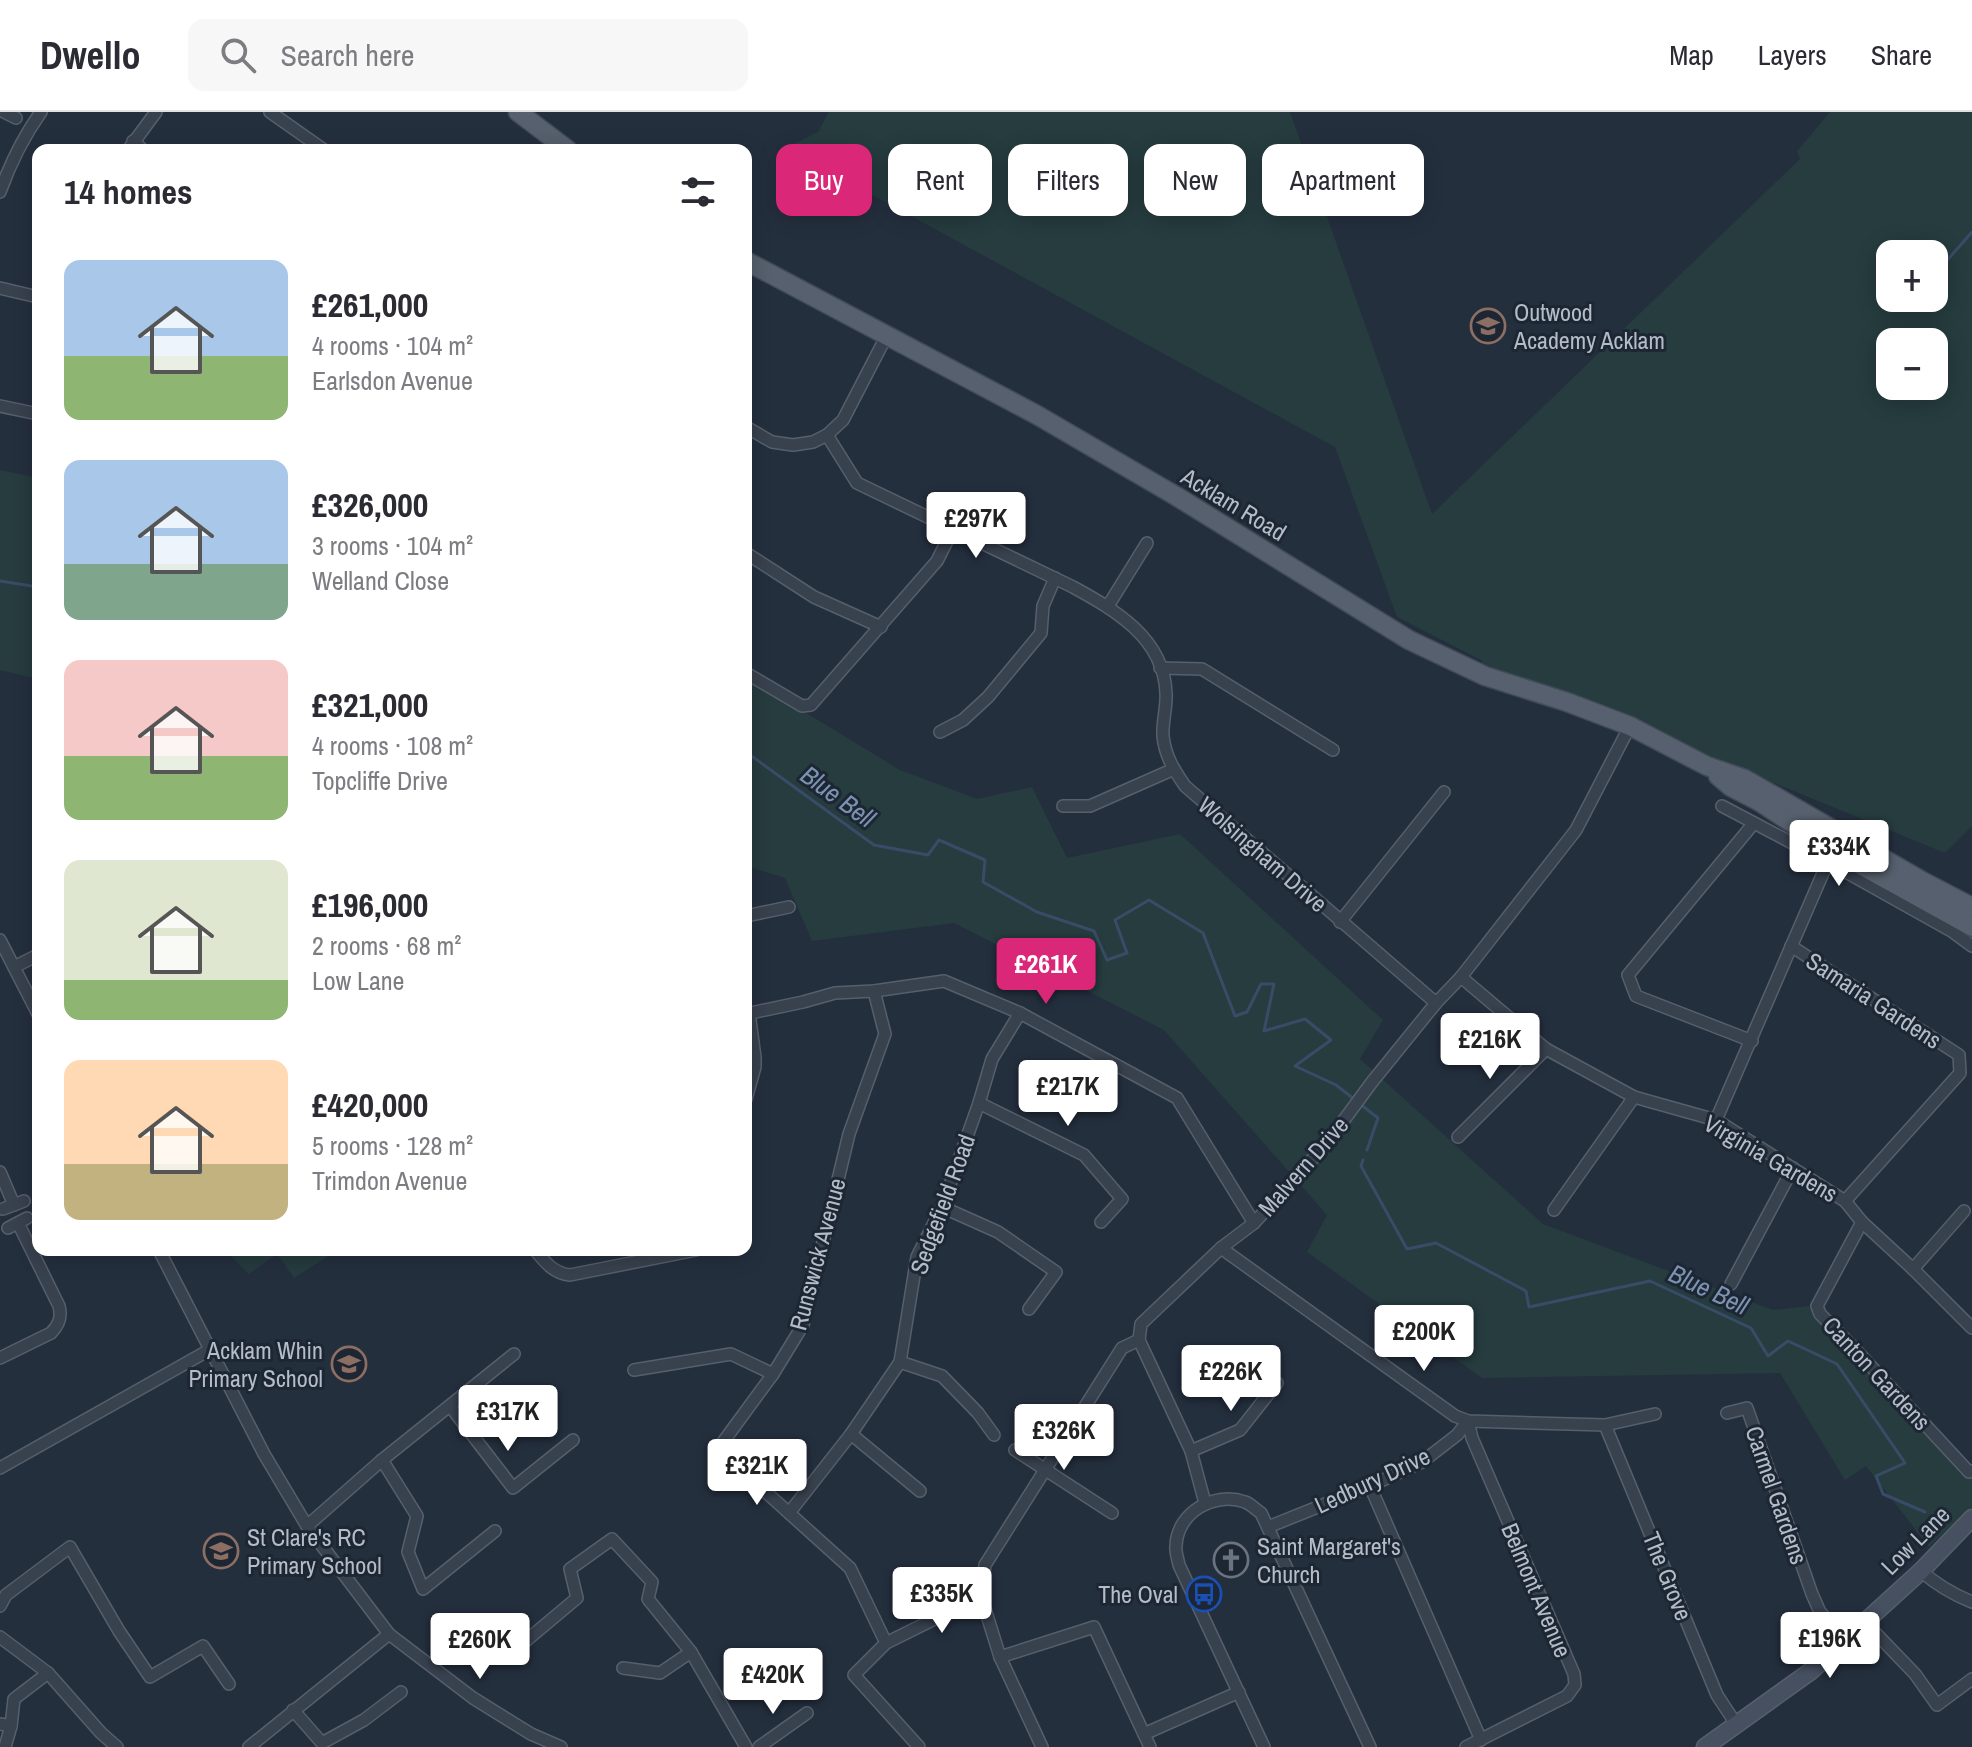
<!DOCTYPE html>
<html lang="en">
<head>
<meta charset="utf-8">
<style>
	body { margin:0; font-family:"Archivo Narrow",sans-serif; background:#f7f7f7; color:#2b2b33; height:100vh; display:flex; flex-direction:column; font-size:30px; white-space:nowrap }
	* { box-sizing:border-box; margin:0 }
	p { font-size:26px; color:#7c7c81 }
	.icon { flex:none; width:44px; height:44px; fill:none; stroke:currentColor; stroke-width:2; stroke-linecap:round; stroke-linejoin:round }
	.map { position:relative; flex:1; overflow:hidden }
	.drawer { position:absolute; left:32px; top:32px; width:720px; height:1112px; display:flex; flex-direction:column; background:#fff; border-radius:16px; box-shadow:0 4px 20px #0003 }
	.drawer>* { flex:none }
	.guide { position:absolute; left:776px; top:32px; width:760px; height:72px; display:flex; gap:16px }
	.fabs { position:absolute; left:1876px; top:128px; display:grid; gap:16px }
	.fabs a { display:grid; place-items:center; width:72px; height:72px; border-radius:16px; background:#fff; box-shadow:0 4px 20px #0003; font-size:40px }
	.price { position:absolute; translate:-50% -68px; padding:0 18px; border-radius:8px; background:#fff; color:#222; font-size:26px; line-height:52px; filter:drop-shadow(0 2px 4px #0008) }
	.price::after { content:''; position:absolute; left:50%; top:48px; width:24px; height:18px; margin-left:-12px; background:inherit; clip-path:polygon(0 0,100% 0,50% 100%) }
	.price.current { background:#db2777; color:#fff }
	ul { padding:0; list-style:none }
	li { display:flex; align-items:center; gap:24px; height:200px; padding:0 32px }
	li span { display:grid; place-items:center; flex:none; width:224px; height:160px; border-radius:16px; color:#555 }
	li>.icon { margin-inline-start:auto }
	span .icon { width:96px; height:96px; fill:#fffc; stroke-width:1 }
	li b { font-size:34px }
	h2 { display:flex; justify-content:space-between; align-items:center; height:96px; padding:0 32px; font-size:34px }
	.tag { padding:0 28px; border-radius:16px; background:#fff; box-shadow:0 4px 20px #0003; font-size:28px; line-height:72px }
	.tag.current { background:#db2777; color:#fff }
	header { display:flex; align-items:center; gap:48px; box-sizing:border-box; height:112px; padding:0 40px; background:#fff; border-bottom:2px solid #e1e1e2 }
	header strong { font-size:38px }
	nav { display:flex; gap:44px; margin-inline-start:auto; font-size:28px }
	.search { width:560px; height:72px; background:#f7f7f7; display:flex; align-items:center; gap:20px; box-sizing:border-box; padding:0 28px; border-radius:16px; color:#7c7c81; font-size:30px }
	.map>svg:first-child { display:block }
	.green { fill:#263c3f; fill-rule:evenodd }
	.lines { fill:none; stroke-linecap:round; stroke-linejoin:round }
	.stream { stroke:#394c67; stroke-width:3 }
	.minor-casing { stroke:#565f6c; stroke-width:14 }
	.secondary-casing { stroke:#565f6c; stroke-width:19 }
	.primary-casing { stroke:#414a57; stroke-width:21 }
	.minor { stroke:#38414e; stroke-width:11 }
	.secondary { stroke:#465061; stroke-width:16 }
	.primary { stroke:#56606e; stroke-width:18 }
	.labels { text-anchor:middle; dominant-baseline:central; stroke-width:6; stroke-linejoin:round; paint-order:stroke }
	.poi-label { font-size:24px; fill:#b4bcc9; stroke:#1d2633; text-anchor:start }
	.street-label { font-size:24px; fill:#b4bcc9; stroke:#1d2633 }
	.water-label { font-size:26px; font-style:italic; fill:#7c92b1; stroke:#1d2633 }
</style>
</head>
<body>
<header>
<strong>Dwello</strong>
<div class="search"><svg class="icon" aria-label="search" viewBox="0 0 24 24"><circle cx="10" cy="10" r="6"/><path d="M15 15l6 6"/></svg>Search here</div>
<nav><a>Map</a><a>Layers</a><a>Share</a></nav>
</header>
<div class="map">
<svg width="1972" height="1635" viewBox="0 0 1972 1635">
	<rect width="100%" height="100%" fill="#242f3e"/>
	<g class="green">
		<path d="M829,0H1290L1432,402L1800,47L1797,39L1830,0H1972V714L1945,741L1481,551L1483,549L1397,505L1335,335L786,36L818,20ZM1890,142H1934V186H1890ZM1890,230H1934V274H1890Z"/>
		<polygon points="0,358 38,366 38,567 0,558"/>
		<polygon points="746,568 813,605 900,658 977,687 1032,675 1067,746 1180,722 1383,908 1360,947 1543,1112 1773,1198 1810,1194 1820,1209 1852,1236 1972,1364 1972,1395 1929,1435 1866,1354 1845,1368 1780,1261 1482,1266 1307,1140 1327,1103 1164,918 954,811 812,829 785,766 746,754"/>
		<polygon points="225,1138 338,1138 294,1166 277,1142 249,1162"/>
	</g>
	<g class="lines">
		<g class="stream">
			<polyline points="1936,161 1972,120"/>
			<polyline points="0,469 38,475"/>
			<polyline points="746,640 874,733 928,743 939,728 985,748 983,770 1037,800 1094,819 1107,848 1127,841 1115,808 1149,788 1203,821 1235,904 1247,900 1261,872 1274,872 1264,919 1305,907 1331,928 1295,954 1336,973 1354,987"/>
			<polyline points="1360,992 1378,1006 1367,1038"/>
			<polyline points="1363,1048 1361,1054 1407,1137 1436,1131 1526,1179 1529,1195 1650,1169 1751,1216 1768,1244 1788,1229 1837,1252 1905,1351 1876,1364 1883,1382 1925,1400"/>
		</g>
		<g class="minor-casing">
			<g id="minor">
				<polyline points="4,0 16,6"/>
				<polyline points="270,0 324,38"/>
				<polyline points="133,29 143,38"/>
				<polyline points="128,38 156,0"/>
				<path d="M0,80C10,52 24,24 41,0"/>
				<polyline points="0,176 38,185"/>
				<polyline points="0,294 38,302"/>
				<polyline points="746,315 772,330 793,333 813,330 827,323 843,308 887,223"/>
				<path d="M827,323L857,371L1073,475C1115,498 1164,526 1166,581C1167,595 1162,610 1163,624C1165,644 1174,658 1185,674L1436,891"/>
				<polyline points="746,441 814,485 881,515"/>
				<polyline points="1108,494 1147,431"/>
				<polyline points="1160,556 1202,557 1333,638"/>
				<polyline points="746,561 802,594 811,593 937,449 953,417"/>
				<polyline points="940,620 963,608 988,585 1041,521 1043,494 1055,466"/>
				<polyline points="1063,694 1090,694 1174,657"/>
				<polyline points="1722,694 1828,750 1953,820 1972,834"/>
				<polyline points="746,804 789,795"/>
				<polyline points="1340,810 1444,680"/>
				<polyline points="0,828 38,902"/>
				<polyline points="1791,834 1959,943 1960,961 1845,1089"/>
				<polyline points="14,855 38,843"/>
				<polyline points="1461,865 1546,937 1634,985 1716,1008 1845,1089 1862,1110 1913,1157 1972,1216"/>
				<polyline points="746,902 803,890 835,881 874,879 944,869 1020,901 1177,986 1254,1111"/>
				<polyline points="1752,929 1636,884 1628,863 1754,711"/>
				<polyline points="746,987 755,955 755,945 749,901"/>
				<polyline points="979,991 1084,1043 1122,1087 1101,1110"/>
				<polyline points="1716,1008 1833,738"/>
				<polyline points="1458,1025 1546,937"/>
				<polyline points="0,1060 14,1093"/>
				<polyline points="942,1095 998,1120 1056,1160 1029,1197"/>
				<polyline points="3,1097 24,1089"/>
				<polyline points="1554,1098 1634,985"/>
				<polyline points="1862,1110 1817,1194 1820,1202 1854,1236 1969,1360 1972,1359"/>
				<polyline points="8,1116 27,1106"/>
				<polyline points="1221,1136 1455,1304 1468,1309 1605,1313 1655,1302"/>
				<polyline points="159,1138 264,1342 307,1414 389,1522 473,1586 531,1622 561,1635"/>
				<path d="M535,1138C545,1150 553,1161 570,1163L696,1138"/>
				<polyline points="1913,1157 1964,1099"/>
				<polyline points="1731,1172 1793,1056"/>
				<polyline points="1139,1228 1141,1212 1221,1136 1254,1111 1327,1031 1372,970 1436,891 1461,865 1576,718 1630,614"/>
				<polyline points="1139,1228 1191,1339 1205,1391"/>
				<path d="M0,1246L51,1221C59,1213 62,1205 59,1194L18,1111"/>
				<polyline points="900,1250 942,1264 978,1301 994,1323"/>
				<polyline points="634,1258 731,1242 773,1262 803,1213 849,1022 885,922 874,879"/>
				<polyline points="773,1262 718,1337 850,1456 886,1531"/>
				<polyline points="450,1294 513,1376 573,1328"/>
				<polyline points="1727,1301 1747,1296 1812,1482 1820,1500 1844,1527"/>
				<polyline points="1605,1313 1717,1583 1736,1612"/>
				<polyline points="851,1322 920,1379"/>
				<polyline points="1015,1338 1112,1401"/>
				<polyline points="1191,1339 1240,1318 1277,1271"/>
				<polyline points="382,1348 417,1404 408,1440 423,1477 495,1419"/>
				<polyline points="0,1356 211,1237"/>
				<polyline points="1370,1374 1481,1628"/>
				<polyline points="789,1401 851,1322 900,1250 917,1145 942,1095 979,991 992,947 1020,901"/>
				<polyline points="307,1414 382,1348 514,1242"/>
				<polyline points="1268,1415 1370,1374 1422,1350 1457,1323 1468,1309"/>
				<path d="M1921,1459C1937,1473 1952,1482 1972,1490"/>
				<polyline points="0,1494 6,1483 70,1435 119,1519 150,1565 203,1534 229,1572"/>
				<polyline points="1864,1509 1915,1562 1937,1593 1972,1567"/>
				<polyline points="0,1525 48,1561 101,1621 117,1635"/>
				<polyline points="515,1538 577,1486 570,1457 612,1427 652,1470 648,1487 691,1540 746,1635"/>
				<polyline points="1000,1545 1094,1515 1150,1635"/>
				<polyline points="623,1556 660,1561 691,1540"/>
				<polyline points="293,1598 322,1631 364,1608 401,1580"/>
				<polyline points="0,1612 11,1614 14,1587 48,1561"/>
				<polyline points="1144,1622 1239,1580"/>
				<polyline points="5,1635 11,1614"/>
				<polyline points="249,1635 389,1522"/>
				<polyline points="759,1635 807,1601"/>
				<polyline points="919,1635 854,1563 886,1531 981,1484"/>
				<polyline points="1042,1635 1000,1545 981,1484 985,1453 1122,1236 1139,1228"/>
				<path d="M1264,1635L1179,1453C1178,1447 1175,1440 1176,1434C1177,1400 1215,1379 1245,1390C1251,1392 1256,1398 1261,1401L1370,1635"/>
				<polyline points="1466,1635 1567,1584 1575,1573 1574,1562 1472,1326 1468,1309"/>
			</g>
		</g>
		<g class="secondary-casing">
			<polyline id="secondary" points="1705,1635 1811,1559 1921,1459 1972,1406"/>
		</g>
		<g class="primary-casing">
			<g id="primary">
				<polyline points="518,0 568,38"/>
				<polyline points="746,149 1037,303 1176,384 1409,528 1485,564 1567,590 1630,614 1707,654 1745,667 1924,770 1972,795"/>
				<polyline points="1718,664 1731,675 1760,690 1833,738 1972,815"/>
			</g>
		</g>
		<use href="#minor" class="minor"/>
		<use href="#secondary" class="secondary"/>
		<use href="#primary" class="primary"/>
	</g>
	<defs>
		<g id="school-ring" transform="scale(1.8)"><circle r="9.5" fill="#1d2633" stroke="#8d6e63" stroke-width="1.5"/><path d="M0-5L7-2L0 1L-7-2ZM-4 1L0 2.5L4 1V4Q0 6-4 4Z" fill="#8d6e63"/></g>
		<g id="church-ring" transform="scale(1.8)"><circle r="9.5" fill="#1d2633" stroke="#6b7280" stroke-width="1.5"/><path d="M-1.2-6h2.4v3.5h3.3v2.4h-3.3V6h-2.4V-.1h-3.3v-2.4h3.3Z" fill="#6b7280"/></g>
		<g id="bus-ring" transform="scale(1.8)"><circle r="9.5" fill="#1d2633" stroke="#1a4fb4" stroke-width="1.5"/><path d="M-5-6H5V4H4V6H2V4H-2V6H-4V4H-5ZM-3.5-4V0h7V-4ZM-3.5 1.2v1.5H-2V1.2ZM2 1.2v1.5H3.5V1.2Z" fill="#1a4fb4"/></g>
	</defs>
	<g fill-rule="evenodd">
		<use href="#school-ring" x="1488" y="214"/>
		<use href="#school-ring" x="349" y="1252"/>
		<use href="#school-ring" x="221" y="1439"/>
		<use href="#church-ring" x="1231" y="1448"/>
		<use href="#bus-ring" x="1204" y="1482"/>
	</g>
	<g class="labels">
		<g class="poi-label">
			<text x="1514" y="200">Outwood<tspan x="1514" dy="28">Academy Acklam</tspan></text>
			<text x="323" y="1238" text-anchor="end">Acklam Whin<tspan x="323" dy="28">Primary School</tspan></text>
			<text x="247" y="1425">St Clare's RC<tspan x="247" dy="28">Primary School</tspan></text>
			<text x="1257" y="1434">Saint Margaret's<tspan x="1257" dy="28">Church</tspan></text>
			<text x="1178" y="1482" text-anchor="end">The Oval</text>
		</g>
		<g class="street-label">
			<text transform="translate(1234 392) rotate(31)">Acklam Road</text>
			<text transform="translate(1263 742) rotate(41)">Wolsingham Drive</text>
			<text transform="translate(1874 888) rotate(33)">Samaria Gardens</text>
			<text transform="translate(1771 1046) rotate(30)">Virginia Gardens</text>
			<text transform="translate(1303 1054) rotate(-49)">Malvern Drive</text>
			<text transform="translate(942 1092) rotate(-70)">Sedgefield Road</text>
			<text transform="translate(817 1142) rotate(-75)">Runswick Avenue</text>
			<text transform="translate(1877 1261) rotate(47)">Canton Gardens</text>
			<text transform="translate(1372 1368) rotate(-25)">Ledbury Drive</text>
			<text transform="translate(1777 1383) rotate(71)">Carmel Gardens</text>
			<text transform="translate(1915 1428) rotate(-45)">Low Lane</text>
			<text transform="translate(1668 1464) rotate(68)">The Grove</text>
			<text transform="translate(1537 1478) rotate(67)">Belmont Avenue</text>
		</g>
		<g class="water-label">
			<text transform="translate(838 684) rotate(36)">Blue Bell</text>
			<text transform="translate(1709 1177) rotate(25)">Blue Bell</text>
		</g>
	</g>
</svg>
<div class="fabs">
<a>+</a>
<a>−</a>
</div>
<b class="price" style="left:976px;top:448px">£297K</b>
<b class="price" style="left:1839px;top:776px">£334K</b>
<b class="price current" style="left:1046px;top:894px">£261K</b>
<b class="price" style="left:1490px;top:969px">£216K</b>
<b class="price" style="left:1068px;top:1016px">£217K</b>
<b class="price" style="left:1424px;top:1261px">£200K</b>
<b class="price" style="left:1231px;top:1301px">£226K</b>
<b class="price" style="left:508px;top:1341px">£317K</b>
<b class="price" style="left:1064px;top:1360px">£326K</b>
<b class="price" style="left:757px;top:1395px">£321K</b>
<b class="price" style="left:942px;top:1523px">£335K</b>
<b class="price" style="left:1830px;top:1568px">£196K</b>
<b class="price" style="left:480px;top:1569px">£260K</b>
<b class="price" style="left:773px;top:1604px">£420K</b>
<div class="guide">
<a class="tag current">Buy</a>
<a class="tag">Rent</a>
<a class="tag">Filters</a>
<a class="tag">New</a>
<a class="tag">Apartment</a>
</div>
<section class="drawer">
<h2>14 homes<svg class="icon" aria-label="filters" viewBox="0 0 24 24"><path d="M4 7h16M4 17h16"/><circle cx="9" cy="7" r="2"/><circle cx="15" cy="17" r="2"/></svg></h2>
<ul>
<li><span style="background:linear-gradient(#a9c7e8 60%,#8fb573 0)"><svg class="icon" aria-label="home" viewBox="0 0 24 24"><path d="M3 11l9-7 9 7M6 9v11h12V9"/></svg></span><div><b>£261,000</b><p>4 rooms · 104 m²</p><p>Earlsdon Avenue</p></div></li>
<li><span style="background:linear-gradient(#a9c7e8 65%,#7fa58c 0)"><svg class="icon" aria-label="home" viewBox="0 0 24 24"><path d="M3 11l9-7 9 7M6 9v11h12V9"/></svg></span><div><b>£326,000</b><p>3 rooms · 104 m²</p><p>Welland Close</p></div></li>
<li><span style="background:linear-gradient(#f6c9c9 60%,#8fb573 0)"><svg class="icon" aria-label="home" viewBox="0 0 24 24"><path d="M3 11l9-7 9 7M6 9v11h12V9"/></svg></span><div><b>£321,000</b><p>4 rooms · 108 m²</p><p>Topcliffe Drive</p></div></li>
<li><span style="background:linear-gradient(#dfe7d0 75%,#8fb573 0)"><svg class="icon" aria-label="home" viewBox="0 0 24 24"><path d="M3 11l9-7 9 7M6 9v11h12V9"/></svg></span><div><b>£196,000</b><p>2 rooms · 68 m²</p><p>Low Lane</p></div></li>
<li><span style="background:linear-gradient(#ffd9b3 65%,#c2b280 0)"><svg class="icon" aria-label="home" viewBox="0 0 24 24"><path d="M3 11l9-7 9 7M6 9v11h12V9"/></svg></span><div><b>£420,000</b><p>5 rooms · 128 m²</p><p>Trimdon Avenue</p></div></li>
</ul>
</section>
</div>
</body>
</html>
